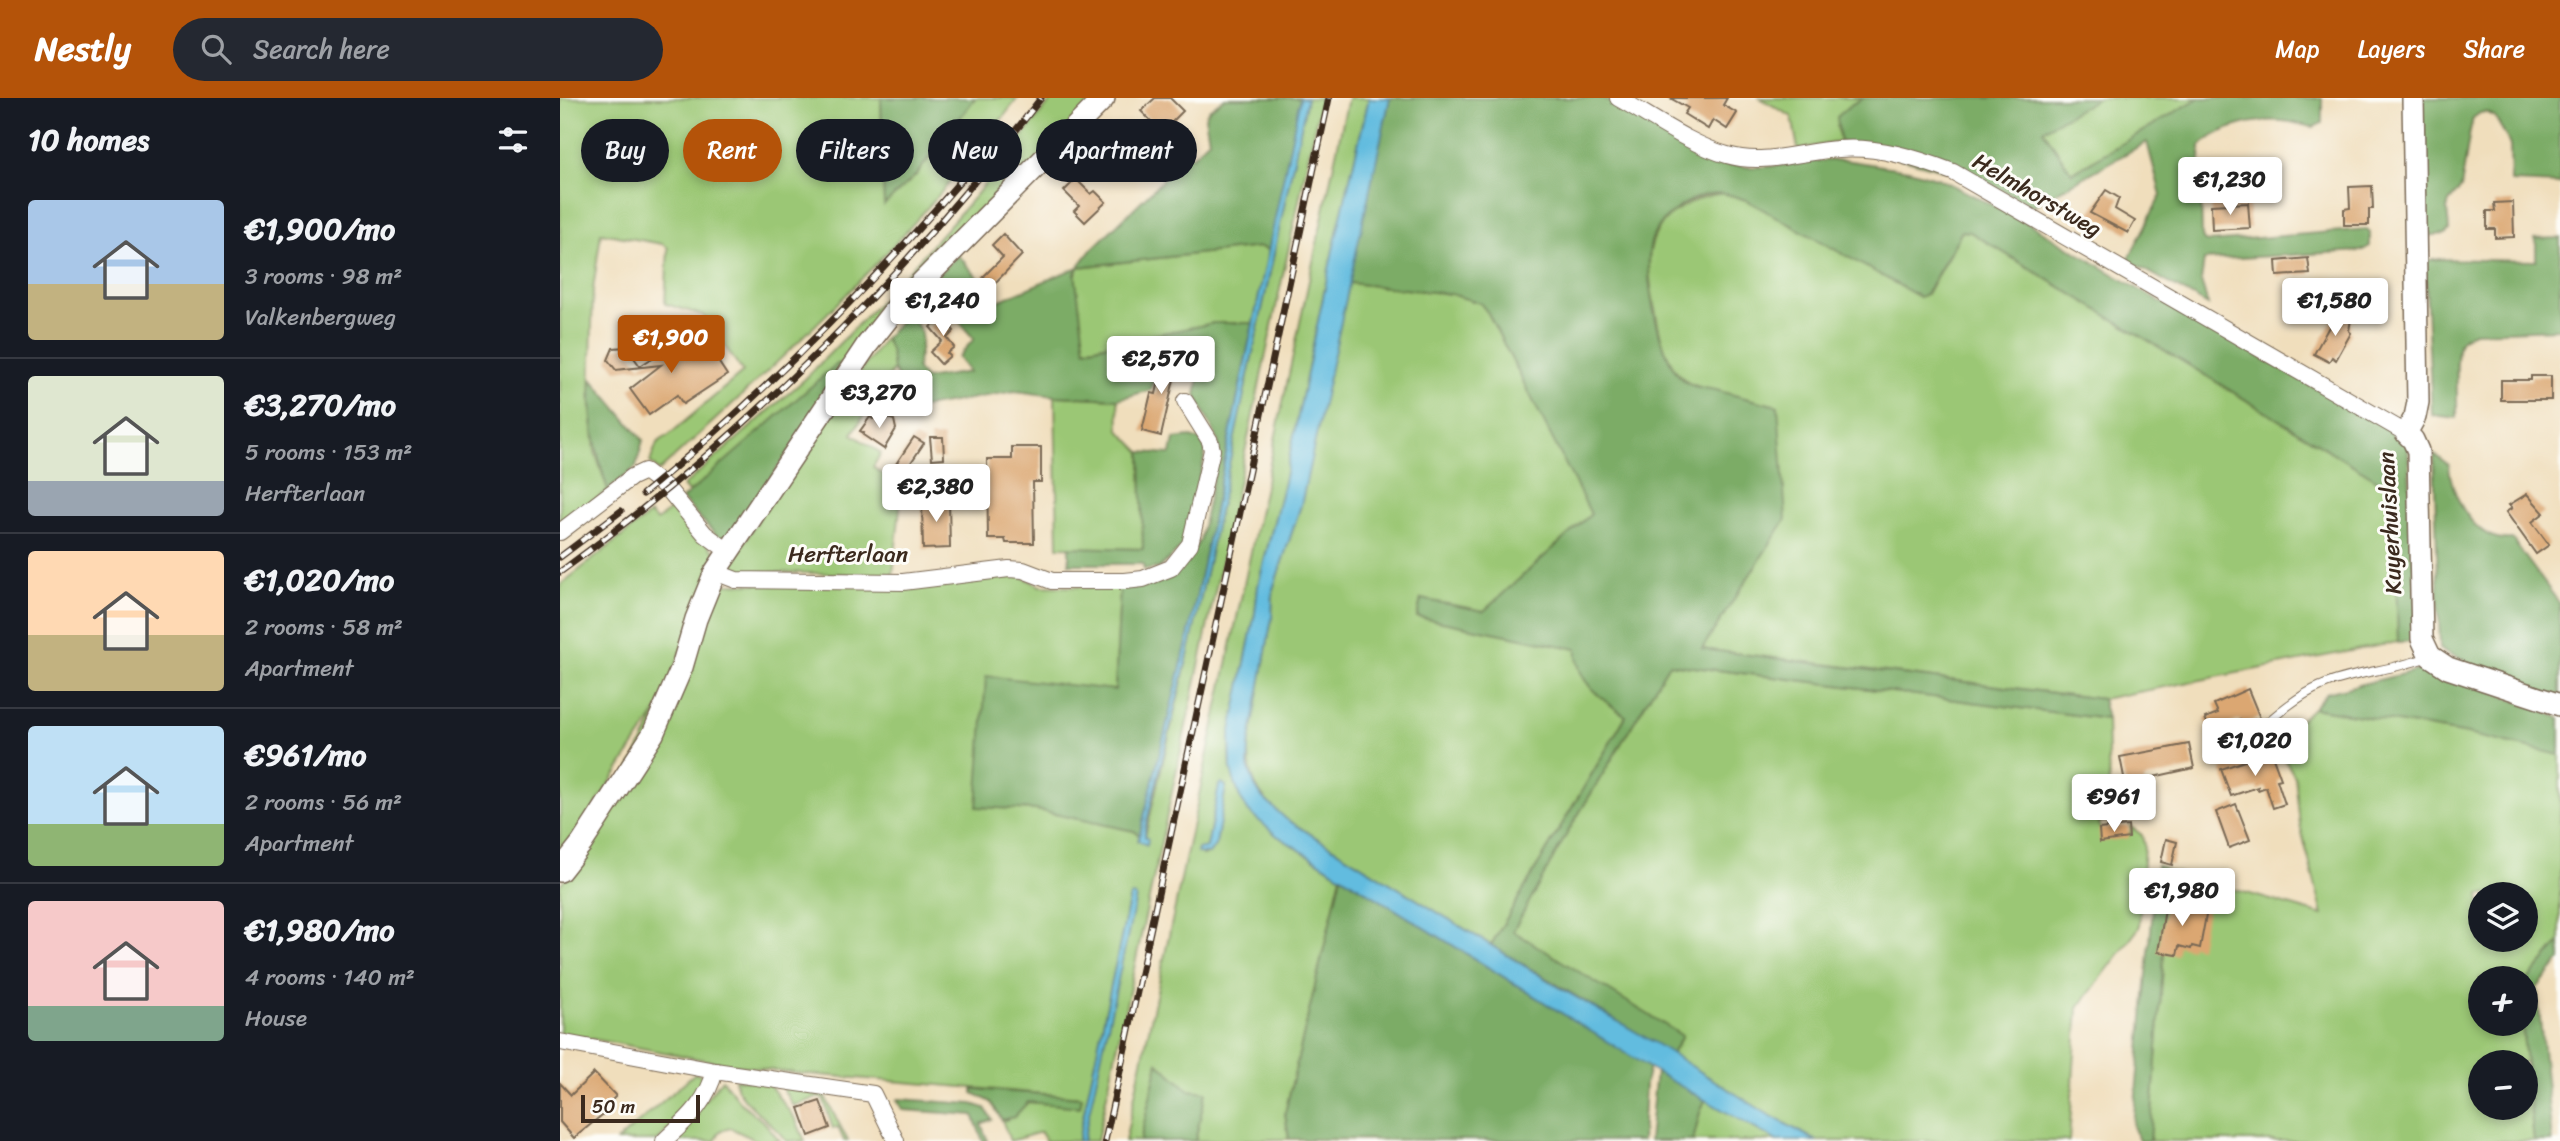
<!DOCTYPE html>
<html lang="en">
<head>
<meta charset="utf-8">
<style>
	body { margin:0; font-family:Sriracha,sans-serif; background:#242831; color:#f1f3f6; height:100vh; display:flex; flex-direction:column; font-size:26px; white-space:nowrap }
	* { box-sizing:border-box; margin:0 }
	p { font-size:23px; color:#9ea1a6 }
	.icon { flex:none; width:38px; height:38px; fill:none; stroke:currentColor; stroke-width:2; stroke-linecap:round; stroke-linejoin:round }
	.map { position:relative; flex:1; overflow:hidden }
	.drawer { display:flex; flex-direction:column; background:#171b24; width:560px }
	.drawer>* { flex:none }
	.top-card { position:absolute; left:21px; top:21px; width:665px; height:63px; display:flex; gap:14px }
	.controls { position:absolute; left:1908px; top:784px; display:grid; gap:14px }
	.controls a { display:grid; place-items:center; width:70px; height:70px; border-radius:50%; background:#171b24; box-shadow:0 4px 10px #0003; font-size:35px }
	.scale { position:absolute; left:21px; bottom:18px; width:119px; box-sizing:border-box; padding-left:7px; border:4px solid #3b2a1e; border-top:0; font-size:19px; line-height:24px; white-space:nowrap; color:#3b2a1e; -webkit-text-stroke:5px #fdfcf7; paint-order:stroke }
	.price { position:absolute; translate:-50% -60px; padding:0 16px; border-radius:7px; background:#fff; color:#222; font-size:23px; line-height:46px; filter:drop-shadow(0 2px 4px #0008) }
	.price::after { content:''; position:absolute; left:50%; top:42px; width:21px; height:16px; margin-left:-10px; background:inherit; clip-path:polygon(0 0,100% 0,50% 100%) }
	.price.active { background:#b45309; color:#fff }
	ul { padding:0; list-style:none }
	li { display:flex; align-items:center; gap:21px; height:175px; padding:0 28px }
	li+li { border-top:2px solid #363941 }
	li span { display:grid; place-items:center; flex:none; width:196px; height:140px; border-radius:7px; color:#555 }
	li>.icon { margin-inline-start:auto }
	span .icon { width:84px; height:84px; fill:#fffc; stroke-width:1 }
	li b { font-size:30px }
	h2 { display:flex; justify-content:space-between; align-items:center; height:84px; padding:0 28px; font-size:30px }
	.chip { padding:0 24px; border-radius:32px; background:#171b24; box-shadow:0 4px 10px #0003; font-size:24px; line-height:63px }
	.chip.active { background:#b45309; color:#fff }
	header { display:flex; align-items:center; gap:42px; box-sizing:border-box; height:98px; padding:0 35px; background:#b45309; color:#fff }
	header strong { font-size:33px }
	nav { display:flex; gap:38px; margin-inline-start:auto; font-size:24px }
	.search { width:490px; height:63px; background:#242831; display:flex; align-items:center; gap:18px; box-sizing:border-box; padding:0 24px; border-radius:38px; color:#9ea1a6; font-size:26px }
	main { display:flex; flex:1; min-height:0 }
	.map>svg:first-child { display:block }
	.green { fill:#9bc774; stroke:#6b7849; stroke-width:2; fill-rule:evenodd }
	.forest { fill:#7cac66; stroke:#5c6b42; stroke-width:2 }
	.water { fill:#62bcdf; stroke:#4e737e; stroke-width:2 }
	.building { fill:#dba772 }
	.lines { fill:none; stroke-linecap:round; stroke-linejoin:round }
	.service-casing { stroke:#7a6955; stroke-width:10 }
	.minor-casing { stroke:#7a6955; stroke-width:18 }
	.tertiary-casing { stroke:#7a6955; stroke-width:24 }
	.service { stroke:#fff; stroke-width:8 }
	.minor { stroke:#fff; stroke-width:16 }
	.tertiary { stroke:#fff; stroke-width:21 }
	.rail-casing { stroke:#3b2a1e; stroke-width:7 }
	.rail { stroke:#fdfcf7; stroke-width:4.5; stroke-dasharray:13; stroke-linecap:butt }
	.labels { text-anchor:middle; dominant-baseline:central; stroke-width:6; stroke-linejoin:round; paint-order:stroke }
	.street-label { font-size:23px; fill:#3b2a1e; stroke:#fdfcf7 }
</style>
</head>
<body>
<header>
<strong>Nestly</strong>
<div class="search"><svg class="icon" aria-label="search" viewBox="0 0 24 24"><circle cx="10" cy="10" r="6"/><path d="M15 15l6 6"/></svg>Search here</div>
<nav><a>Map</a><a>Layers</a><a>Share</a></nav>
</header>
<main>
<section class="drawer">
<h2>10 homes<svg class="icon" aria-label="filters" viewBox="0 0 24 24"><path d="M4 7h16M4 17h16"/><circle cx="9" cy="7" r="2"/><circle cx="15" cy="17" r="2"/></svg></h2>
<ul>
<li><span style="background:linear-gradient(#a9c7e8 60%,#c2b280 0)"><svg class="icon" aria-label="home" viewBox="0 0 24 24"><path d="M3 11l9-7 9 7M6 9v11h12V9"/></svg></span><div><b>€1,900/mo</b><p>3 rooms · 98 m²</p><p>Valkenbergweg</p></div></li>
<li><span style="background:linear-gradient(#dfe7d0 75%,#9aa5b1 0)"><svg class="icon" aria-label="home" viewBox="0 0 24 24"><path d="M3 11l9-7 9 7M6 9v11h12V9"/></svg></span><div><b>€3,270/mo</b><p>5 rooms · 153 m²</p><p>Herfterlaan</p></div></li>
<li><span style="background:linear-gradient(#ffd9b3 60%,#c2b280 0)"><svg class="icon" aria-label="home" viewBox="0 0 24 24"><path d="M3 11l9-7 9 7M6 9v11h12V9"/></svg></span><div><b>€1,020/mo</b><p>2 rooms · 58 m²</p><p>Apartment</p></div></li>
<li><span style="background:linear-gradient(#bfe0f5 70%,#8fb573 0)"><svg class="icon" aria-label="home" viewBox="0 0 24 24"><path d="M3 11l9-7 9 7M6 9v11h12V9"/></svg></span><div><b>€961/mo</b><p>2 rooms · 56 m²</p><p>Apartment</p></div></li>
<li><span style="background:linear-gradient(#f6c9c9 75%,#7fa58c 0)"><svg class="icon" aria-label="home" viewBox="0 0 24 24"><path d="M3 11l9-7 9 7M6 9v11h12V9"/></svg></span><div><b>€1,980/mo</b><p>4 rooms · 140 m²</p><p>House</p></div></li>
</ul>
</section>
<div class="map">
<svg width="2000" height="1043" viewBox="0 0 2000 1043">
	<rect width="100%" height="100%" fill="#fdfcf7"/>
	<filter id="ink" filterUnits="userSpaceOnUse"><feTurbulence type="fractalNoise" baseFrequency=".0143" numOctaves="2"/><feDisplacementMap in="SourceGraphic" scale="14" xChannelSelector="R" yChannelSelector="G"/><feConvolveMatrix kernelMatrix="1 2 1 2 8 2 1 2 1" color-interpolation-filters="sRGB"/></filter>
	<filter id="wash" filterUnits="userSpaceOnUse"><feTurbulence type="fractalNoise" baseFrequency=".00686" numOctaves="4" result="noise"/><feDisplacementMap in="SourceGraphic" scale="28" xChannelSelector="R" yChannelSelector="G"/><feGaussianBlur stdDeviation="1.57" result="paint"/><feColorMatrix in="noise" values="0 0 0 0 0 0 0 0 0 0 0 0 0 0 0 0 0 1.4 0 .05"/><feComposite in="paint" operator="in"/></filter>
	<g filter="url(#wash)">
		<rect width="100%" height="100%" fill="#f0debc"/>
		<g class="green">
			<path d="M0,0H321L324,106L356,77L415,0H458C352,140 229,256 99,373L90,364L97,345L110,336L183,274L143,217L105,206L108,150L102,146L41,135L33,192L30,298L35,354L48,392L0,429Z"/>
			<polygon points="493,0 537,0 289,265 129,395 123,388 245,281 338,185 416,97"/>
			<polygon points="747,0 761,0 537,1043 523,1043 570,798 518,1043 485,1043 481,1034 450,1043 442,1022 447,1022 468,1004 520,1008 521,999 235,975 167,966 0,935 0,787 36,738 161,486 381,486 461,478 480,488 560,490 555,592 418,709 476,712 574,733 580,738 578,743 585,739 631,545"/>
			<path d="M788,0H809L773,152L724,384L698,487L695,515L670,638V657L671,673L716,737L781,778L725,1015L729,1041L635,1043L646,994L629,993L598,965L580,1043H565ZM659,687L666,688L656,746L649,756L642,757L643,751L647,749Z"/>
			<polygon points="1200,0 1304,0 1292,6 1277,28 1280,44 1238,51 1232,19"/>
			<polygon points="1538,0 1639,0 1511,75 1483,32"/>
			<path d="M1164,95L1186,102L1367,196L1402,133L1410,134L1834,392L1838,544L1542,601L1141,551L1201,459L1218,308C1202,304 1134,291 1126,283C1107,268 1100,239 1096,216C1088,175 1079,137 1119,111C1134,101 1147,97 1164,95Z"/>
			<polygon points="701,149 709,152 693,225 654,225 524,251 515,181 518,169"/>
			<path d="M789,185L891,196L920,205L928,215L1032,416L924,513L861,502L857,519L1018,551C1013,583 1043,602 1066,618L931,847L726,721C699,699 688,683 689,648L712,520L713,491L741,407Z"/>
			<polygon points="325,240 331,254 333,272 292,336 321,355 313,369 338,388 341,399 333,477 167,473 224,379"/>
			<polygon points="495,298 558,301 559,332 581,354 583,451 498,449"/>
			<polygon points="116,407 157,457 100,608 0,762 0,487 90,416 97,423"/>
			<polygon points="1109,566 1547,621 1550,722 1539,724 1542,740 1571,735 1570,728 1582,737 1584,747 1579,830 1518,910 1509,1043 1257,1043 1209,1017 1112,956 1121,938 952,833 1009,732"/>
			<path d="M1753,610L1903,635L2000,657V844L1965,885V880H1920V926H1962L1974,1043H1590L1610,773L1763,817L1740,727L1735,679L1716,645ZM1920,796H1965V842H1920ZM1920,964H1965V1010H1920Z"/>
			<polygon points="135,975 145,978 146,990 98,1043 57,1043"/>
			<polygon points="162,981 180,1004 206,1026 220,1043 197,1043 171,1030 160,1033 155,1043 112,1043"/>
			<path d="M175,981L208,985L236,1022L245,1043H226C213,1023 175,1002 175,981Z"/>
			<polygon points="224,988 262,993 288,1043 284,1043 278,1029 273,1031 263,1000 259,999 233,1008 223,991"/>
			<polygon points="1145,1002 1217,1043 1133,1043 1140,1014"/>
		</g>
		<g class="forest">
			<polygon points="321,0 415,0 356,77 324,107"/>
			<path d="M665,0H740L709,152L700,149L518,169L515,175L525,251L654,225H693L627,544L580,738L574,733L476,712L417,709L426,578L555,592L560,490L625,464L640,442L659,351L658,342L636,298L641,266L637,259L607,258L598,261L591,292L558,301L495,298L455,293L359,310L333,272L331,254L325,240L348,216C370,238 359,245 357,272L365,281L409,274L398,259L414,241L388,210L368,225L350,204L398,157L438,203L518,169L532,151L601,84L605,76L603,67L606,62L620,52L625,56L633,58L649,42L645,19L649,12Z"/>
			<path d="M830,0H1043L1127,46L1170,65L1186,69H1205L1253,63L1284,62L1349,72L1380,81L1468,125L1595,201L1816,323L1842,341L1848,349L1858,543L1838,544L1834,392L1410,134L1402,133L1366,196L1360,199L1186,102C1179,100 1172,97 1165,96C1138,91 1102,116 1092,141C1081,170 1099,272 1129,286C1137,290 1147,290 1156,292C1176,298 1197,303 1218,308L1226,421L1142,551L1542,601L1547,621L1109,566L1009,732L953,833L1118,935L1122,938L1112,956L931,847L1066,618C1043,602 1014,583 1017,551L857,519L861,501L924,513L1031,416L928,215L920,205L891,196L789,185Z"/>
			<path d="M1304,0H1538L1483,32L1512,75L1639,0H1762V25L1754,29C1746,28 1739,26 1731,24C1702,19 1662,27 1640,48L1642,138L1644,143L1649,144L1807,131L1810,135V148L1801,153L1644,162L1641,183L1648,207L1568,162L1601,97L1587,44L1472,108L1424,83L1280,44L1277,19L1292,6Z"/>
			<polygon points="1858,0 2000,0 2000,86 1951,84 1950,48 1946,38 1934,18 1926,14 1920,15 1913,20 1910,33 1901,90 1889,104 1887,111 1889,132 1885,136 1864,138"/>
			<path d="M2000,140V231L1914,234C1909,236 1903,239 1900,244C1894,257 1898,304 1897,320L1872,317L1865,164L1873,161L1976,163V146L1974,141Z"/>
			<polygon points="289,265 172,437 160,441 122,401 277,266"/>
			<path d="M32,281L83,342L76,369L48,392C36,356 28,319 32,281Z"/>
			<polygon points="631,339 640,342 646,352 625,446 599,470 584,472 583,466 509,466 509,449 583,451 581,354 611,356 614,341"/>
			<path d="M1874,356L1889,367C1891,398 1914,445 1952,441L2000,506V601L1938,579L1880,551Z"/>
			<polygon points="1875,568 1910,585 2000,620 2000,657 1903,635 1753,610 1766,595"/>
			<polygon points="1597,767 1610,773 1590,1043 1579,1043 1573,1028"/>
			<polygon points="781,778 1089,969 1085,986 1082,1043 729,1041 725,1015"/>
			<polygon points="2000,844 2000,863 1977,890 1992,1043 1974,1043 1962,926 1965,926 1965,885"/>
			<polygon points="598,965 629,992 646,994 635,1043 580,1043"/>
			<polygon points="1096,973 1145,1002 1140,1014 1133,1043 1089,1043"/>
			<polygon points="413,991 522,999 520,1009 468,1004 454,1019 442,1022 431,1004 413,995"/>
			<polygon points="339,1001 412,1006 425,1010 432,1021 421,1026 428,1043 423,1043 413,1017 343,1012 337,1002"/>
		</g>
		<g class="water">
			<polygon points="740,0 747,0 631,545 585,731 585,739 588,741 587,747 578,743 627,544"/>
			<polygon points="809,0 830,0 741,407 713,491 712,520 689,648 688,668 695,688 702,699 726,721 1002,891 1095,945 1209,1017 1257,1043 1217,1043 1096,974 716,737 689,714 680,700 671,673 670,638 695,515 698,488 724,384 773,152"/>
			<polygon points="662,685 666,688 656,746 649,756 637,755 638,751 647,749 659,687"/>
			<polygon points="573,797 576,799 523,1043 518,1043 570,798"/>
		</g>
		<g id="blocks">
			<g class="building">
				<polygon points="595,0 610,0 623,13 602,34 581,13"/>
				<polygon points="1110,0 1167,0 1163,7 1177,15 1167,31 1153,22 1148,31 1124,16 1128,10"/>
				<polygon points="563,32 584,52 567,70 546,50"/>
				<polygon points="516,81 531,96 535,93 546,104 525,124 514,113 519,108 504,93"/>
				<polygon points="1812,88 1813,111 1809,111 1809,127 1784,127 1784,111 1790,110 1789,89"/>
				<polygon points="1546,92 1559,100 1555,111 1575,123 1568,135 1530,115"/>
				<polygon points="1953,104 1954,139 1935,140 1935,131 1927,131 1927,113 1935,113 1934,105"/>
				<polygon points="1688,105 1690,130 1652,132 1651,107"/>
				<polygon points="443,136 462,157 432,188 423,179 443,159 432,147"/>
				<polygon points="1748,160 1750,176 1717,178 1716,163"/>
				<polygon points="1777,214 1791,221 1789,233 1791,235 1776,262 1772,259 1769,264 1754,256"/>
				<polygon points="395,216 391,229 394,233 387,240 394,249 387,255 390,258 381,266 370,254 382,243 370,229 383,218"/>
				<polygon points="122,241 135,261 150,251 167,277 123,306 117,297 89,317 70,291 101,267 56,272 48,262 53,250 66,249 80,268"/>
				<polygon points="606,252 620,255 601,338 582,333 591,295 596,296"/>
				<polygon points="1971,278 1991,278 1991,302 1941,302 1941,282 1971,282"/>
				<polygon points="317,317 334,322 336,331 324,351 303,337 304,335 300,333 310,319 313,321"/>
				<polygon points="354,339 364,345 342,378 332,372"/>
				<polygon points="370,339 383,339 384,360 372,361"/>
				<polygon points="452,349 481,349 481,384 473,384 474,445 446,445 445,441 428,441 427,361 452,361"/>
				<polygon points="1967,396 1984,415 1972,424 1989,447 1976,456 1946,414 1952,410 1949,407"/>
				<polygon points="362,402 389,402 390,450 363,451"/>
				<polygon points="1688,591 1700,620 1681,626 1680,622 1651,634 1645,620 1658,615 1654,606"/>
				<polygon points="1629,646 1634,670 1584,681 1585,685 1566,689 1560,659"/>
				<polygon points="1711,654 1721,681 1717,682 1725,706 1713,710 1706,689 1698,692 1698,689 1671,698 1661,671"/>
				<polygon points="1676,706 1690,742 1669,750 1656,714"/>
				<polygon points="1568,728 1569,740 1540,744 1539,731"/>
				<polygon points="1606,741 1617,744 1612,767 1601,764"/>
				<polygon points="1606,805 1647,812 1640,850 1632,848 1631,851 1619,848 1617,857 1598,854"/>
				<polygon points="34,975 56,998 48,1006 45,1011 47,1013 14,1040 0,1024 0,985 11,997"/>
				<polygon points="260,1003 270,1030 249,1038 239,1010"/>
			</g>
		</g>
	</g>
	<g filter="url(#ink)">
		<use href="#blocks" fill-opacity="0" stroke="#7a6955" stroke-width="2"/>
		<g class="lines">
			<g class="service-casing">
				<path id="service" d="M1670,656C1697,635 1729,601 1761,588C1795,573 1835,573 1870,558"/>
			</g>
			<g class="minor-casing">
				<g id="minor">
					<path d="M1058,0C1092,19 1131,47 1167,57C1204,68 1242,53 1279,51C1319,48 1356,60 1393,74L1846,335"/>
					<polyline points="0,434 72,379 85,373 107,390 145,436 168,453"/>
					<polyline points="155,474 176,482 343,484 449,471 463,472 492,483 565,483 583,481 611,470 630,446 652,352 650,343 625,303"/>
					<polyline points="0,944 155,973 313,996 336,1043"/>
					<path d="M104,1043C128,1020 146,1006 155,973"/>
				</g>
			</g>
			<g class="tertiary-casing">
				<g id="tertiary">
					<polyline points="1853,0 1858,304 1855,319 1846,335 1853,342 1858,353 1862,541 1870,558 1888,570 2000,607"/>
					<polyline points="0,773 22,745 93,636 122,569 136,521 155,474 307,247 333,214 355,191 544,0"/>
				</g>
			</g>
			<use href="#service" class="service"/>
			<use href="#minor" class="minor"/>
			<use href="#tertiary" class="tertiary"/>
			<g class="rail-casing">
				<g id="rail">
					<path d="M83,396C214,289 330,168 438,39"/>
					<polyline points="0,459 61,413"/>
					<path d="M0,474C182,342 345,179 481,0"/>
					<polyline points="545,1043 769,0"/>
				</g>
			</g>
			<use href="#rail" class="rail"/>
		</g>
	</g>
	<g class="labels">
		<g class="street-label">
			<text transform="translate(1477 97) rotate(30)">Helmhorstweg</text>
			<text transform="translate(1830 425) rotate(-93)">Kuyerhuislaan</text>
			<text x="288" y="456">Herfterlaan</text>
		</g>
	</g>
</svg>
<div class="controls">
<a><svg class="icon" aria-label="layers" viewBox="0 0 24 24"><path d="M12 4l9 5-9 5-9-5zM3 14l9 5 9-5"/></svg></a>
<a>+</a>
<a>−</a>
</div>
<div class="scale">50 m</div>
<b class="price" style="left:1670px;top:119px">€1,230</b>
<b class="price" style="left:383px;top:240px">€1,240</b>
<b class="price" style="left:1775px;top:240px">€1,580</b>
<b class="price active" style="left:111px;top:277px">€1,900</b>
<b class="price" style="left:601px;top:298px">€2,570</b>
<b class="price" style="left:319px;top:332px">€3,270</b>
<b class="price" style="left:376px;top:426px">€2,380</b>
<b class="price" style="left:1695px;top:680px">€1,020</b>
<b class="price" style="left:1554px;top:736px">€961</b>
<b class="price" style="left:1622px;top:830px">€1,980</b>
<div class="top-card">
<a class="chip">Buy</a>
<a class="chip active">Rent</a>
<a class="chip">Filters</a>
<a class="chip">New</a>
<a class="chip">Apartment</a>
</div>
</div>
</main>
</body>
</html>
